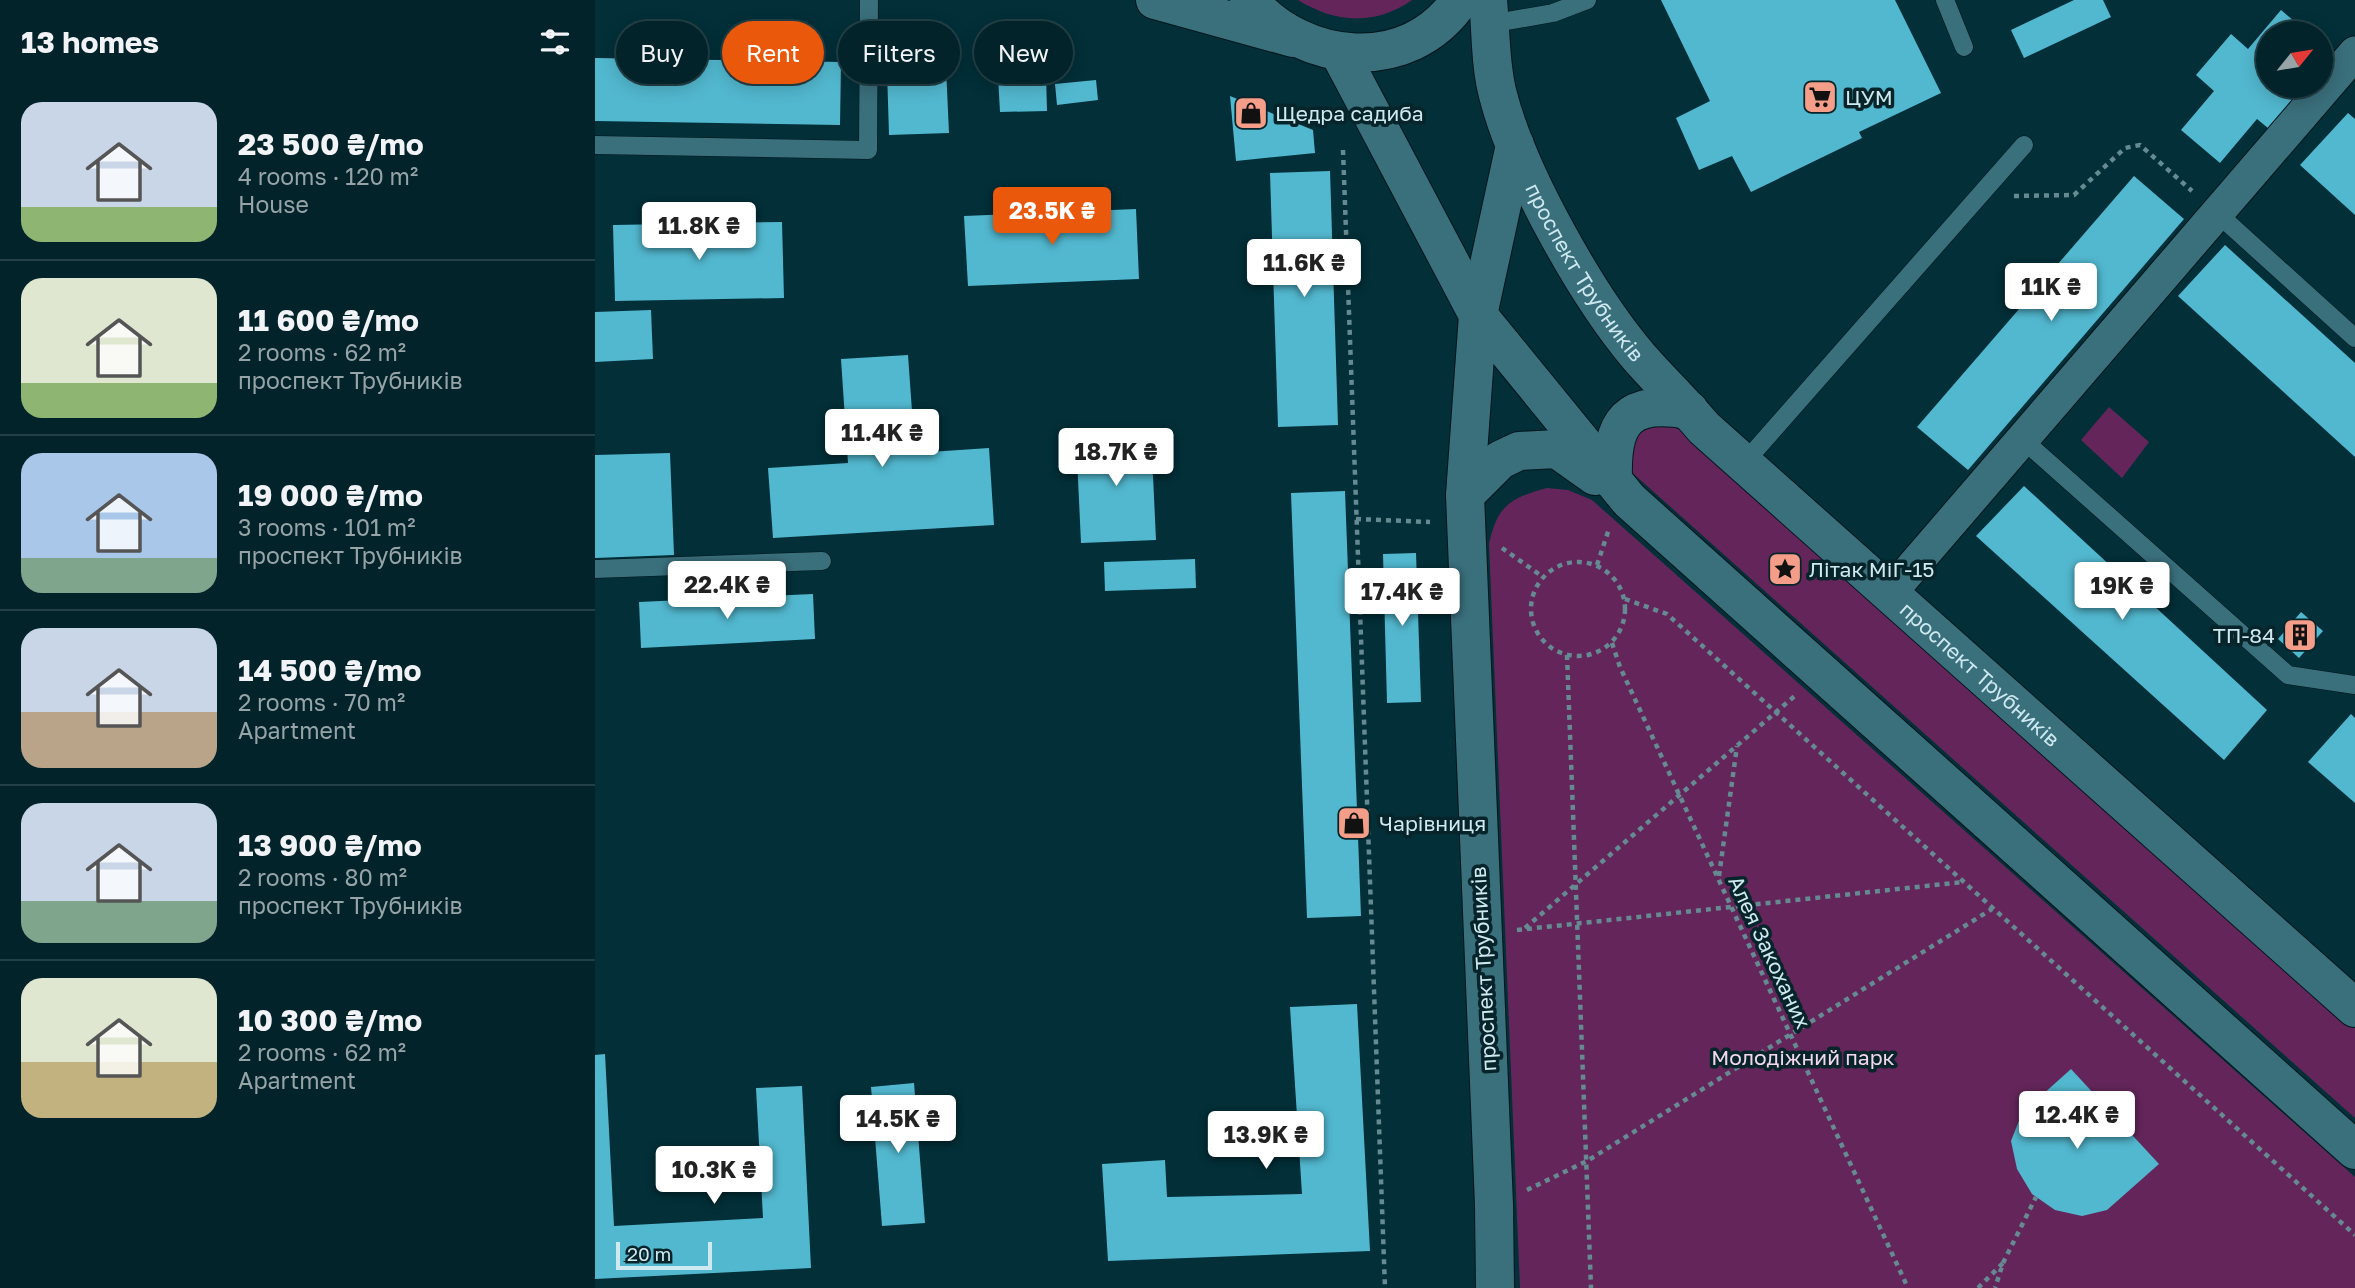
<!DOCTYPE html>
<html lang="en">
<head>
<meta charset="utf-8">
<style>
	body { margin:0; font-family:"Golos Text",sans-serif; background:#0c2b32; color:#f1f3f6; height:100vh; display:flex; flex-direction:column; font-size:26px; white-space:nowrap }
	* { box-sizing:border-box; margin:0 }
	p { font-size:23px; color:#96a4a8 }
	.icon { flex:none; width:38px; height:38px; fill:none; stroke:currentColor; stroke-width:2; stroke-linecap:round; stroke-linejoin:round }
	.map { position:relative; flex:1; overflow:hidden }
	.drawer { display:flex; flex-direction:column; background:#02232a; width:595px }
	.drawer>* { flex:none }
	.hud { position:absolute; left:21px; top:21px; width:665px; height:63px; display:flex; gap:14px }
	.needle { width:46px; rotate:60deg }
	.controls { position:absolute; left:1661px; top:21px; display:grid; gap:14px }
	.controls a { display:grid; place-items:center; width:77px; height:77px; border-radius:50%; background:#02232a; box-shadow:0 4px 18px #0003,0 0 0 2px #234047; font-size:35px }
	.scale { position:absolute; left:21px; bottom:18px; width:96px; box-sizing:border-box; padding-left:7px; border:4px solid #cee9f0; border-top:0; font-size:19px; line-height:24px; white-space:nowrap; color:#cee9f0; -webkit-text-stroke:5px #07242a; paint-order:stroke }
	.price { position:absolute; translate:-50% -60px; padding:0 16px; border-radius:7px; background:#fff; color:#222; font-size:23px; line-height:46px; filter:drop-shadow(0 2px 4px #0008) }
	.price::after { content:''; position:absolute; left:50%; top:42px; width:21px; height:16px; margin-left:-10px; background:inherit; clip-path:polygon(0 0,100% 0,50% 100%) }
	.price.current { background:#ea580c; color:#fff }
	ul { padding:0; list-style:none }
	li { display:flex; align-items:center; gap:21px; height:175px; padding:0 21px }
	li+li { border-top:2px solid #234047 }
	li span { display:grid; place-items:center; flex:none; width:196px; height:140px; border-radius:21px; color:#555 }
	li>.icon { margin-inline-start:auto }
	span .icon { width:84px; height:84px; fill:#fffc; stroke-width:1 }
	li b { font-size:30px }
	h2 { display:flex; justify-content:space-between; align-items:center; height:84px; padding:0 21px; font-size:30px }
	.chip { padding:0 24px; border-radius:32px; background:#02232a; box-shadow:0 4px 18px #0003,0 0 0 2px #234047; font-size:24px; line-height:63px }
	.chip.current { background:#ea580c; color:#fff }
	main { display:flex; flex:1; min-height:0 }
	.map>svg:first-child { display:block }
	.green { fill:#64265a }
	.building { fill:#52b8cf }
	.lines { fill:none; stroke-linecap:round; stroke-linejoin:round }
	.service-casing { stroke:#00161c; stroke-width:19 }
	.minor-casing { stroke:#00161c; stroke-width:35 }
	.tertiary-casing { stroke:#00161c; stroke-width:40 }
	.secondary-casing { stroke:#00161c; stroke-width:40 }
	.path { stroke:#658a92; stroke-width:4.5; stroke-dasharray:5 5; stroke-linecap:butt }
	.service { stroke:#3a6f7c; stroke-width:18 }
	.minor { stroke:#3a6f7c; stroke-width:33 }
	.tertiary { stroke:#3a6f7c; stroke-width:38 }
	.secondary { stroke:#3a6f7c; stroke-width:38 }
	.labels { text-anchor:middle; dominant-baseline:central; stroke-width:7; stroke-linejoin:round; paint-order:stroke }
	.poi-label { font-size:21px; fill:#cee9f0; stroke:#07242a; text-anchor:start }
	.street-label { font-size:21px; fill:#cee9f0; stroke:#07242a }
	.park-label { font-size:21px; fill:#f2d8ec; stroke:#07242a }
</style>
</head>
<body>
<main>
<section class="drawer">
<h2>13 homes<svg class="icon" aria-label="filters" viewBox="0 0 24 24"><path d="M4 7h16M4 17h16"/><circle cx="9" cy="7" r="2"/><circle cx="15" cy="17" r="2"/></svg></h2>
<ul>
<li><span style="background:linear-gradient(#c9d6e8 75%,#8fb573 0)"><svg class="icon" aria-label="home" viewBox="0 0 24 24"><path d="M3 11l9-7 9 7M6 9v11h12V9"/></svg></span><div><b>23 500 ₴/mo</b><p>4 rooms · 120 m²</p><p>House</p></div></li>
<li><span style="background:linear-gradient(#dfe7d0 75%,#8fb573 0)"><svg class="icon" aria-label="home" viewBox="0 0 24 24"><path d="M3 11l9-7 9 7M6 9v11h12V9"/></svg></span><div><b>11 600 ₴/mo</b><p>2 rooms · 62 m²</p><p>проспект Трубників</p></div></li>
<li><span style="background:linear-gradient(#a9c7e8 75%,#7fa58c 0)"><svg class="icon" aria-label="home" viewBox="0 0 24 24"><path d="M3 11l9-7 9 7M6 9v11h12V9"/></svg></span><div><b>19 000 ₴/mo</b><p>3 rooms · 101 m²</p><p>проспект Трубників</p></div></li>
<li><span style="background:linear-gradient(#c9d6e8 60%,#b9a48a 0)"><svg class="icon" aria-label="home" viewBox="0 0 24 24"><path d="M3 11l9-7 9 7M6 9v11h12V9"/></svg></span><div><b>14 500 ₴/mo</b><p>2 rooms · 70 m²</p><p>Apartment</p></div></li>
<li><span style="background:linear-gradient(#c9d6e8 70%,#7fa58c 0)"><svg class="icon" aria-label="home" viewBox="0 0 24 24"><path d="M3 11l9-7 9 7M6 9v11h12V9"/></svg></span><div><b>13 900 ₴/mo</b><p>2 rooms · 80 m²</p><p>проспект Трубників</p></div></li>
<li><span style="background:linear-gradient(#dfe7d0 60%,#c2b280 0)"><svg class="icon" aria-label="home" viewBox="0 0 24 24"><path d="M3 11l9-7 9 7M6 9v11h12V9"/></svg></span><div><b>10 300 ₴/mo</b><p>2 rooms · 62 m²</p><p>Apartment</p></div></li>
</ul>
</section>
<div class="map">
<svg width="1760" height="1288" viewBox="0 0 1760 1288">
	<rect width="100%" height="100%" fill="#022f38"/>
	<g class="green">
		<path d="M703,0H817C780,26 740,23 703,0Z"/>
		<polygon points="1514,407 1554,442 1527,478 1486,440"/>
		<polygon points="1074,421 1760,1026 1760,1118 1033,469 1031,447 1053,423"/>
		<path d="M952,488L973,490L997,500L1760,1177V1288H925L894,544C902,506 915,498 952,488Z"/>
	</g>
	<g class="building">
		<polygon points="1066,0 1300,0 1346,93 1264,132 1267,138 1156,192 1137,156 1104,170 1081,118 1115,101"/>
		<polygon points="1479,0 1508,0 1516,17 1429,58 1416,30"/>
		<polygon points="1686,10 1713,33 1673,33 1673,86 1692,86 1688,90 1704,104 1679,133 1662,119 1625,163 1586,130 1619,91 1601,75 1636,34 1653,49"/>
		<polygon points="0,58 246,62 245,125 0,121"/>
		<polygon points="351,68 354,133 294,135 292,70"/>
		<polygon points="451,75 452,111 405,112 403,76"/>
		<polygon points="501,80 503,100 462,105 460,84"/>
		<polygon points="635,96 718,130 720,153 641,161"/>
		<polygon points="1753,113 1760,119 1760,215 1705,165"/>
		<polygon points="735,171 743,425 683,427 675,173"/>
		<polygon points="1539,176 1589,219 1373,470 1322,427"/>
		<polygon points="541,209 544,279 373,286 369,216"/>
		<polygon points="187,222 189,298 20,301 18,225"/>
		<polygon points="1630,245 1760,363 1760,457 1583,296"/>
		<polygon points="56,310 58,359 0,362 0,312"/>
		<polygon points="313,355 320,453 394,448 399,525 178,538 173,468 253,463 246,359"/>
		<polygon points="556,433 561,540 486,543 481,436"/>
		<polygon points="75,453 79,555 0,558 0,455"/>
		<polygon points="1429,486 1672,710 1629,760 1381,536"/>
		<polygon points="750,491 766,916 712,918 696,493"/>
		<polygon points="821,553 826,702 792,703 788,554"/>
		<polygon points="600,559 601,588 510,591 509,562"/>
		<polygon points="218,594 220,639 46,648 44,602"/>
		<polygon points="1706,612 1728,631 1704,658 1683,639"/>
		<polygon points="1756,714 1760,718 1760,803 1713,762"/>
		<polygon points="762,1004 775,1251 513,1261 507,1164 570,1160 572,1197 707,1194 695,1007"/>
		<polygon points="10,1054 19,1226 168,1218 161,1088 207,1086 216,1268 0,1279 0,1055"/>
		<polygon points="1476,1069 1564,1164 1512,1210 1487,1216 1460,1210 1437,1194 1422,1169 1416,1141 1427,1113"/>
		<polygon points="319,1083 330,1223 287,1226 276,1087"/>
	</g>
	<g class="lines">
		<g class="service-casing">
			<g id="service">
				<polyline points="1350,0 1369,47"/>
				<polyline points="895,24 958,13 992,0"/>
				<polyline points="0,145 273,150 274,0"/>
				<polyline points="1622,213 1760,338"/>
				<polyline points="1426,438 1693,675 1760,685"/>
				<polyline points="1149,463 1429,145"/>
				<polyline points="0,569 227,561"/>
			</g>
		</g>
		<g class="minor-casing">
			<polyline id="minor" points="1295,593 1760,53"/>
		</g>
		<g class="tertiary-casing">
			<polyline id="tertiary" points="560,0 698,38"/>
		</g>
		<g class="secondary-casing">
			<g id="secondary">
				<path d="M654,0C707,64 814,76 865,0"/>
				<path id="s1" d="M893,0C896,31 895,66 903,95C923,173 992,296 1044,357C1065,381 1088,403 1109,428L1760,1008"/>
				<polyline points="744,52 883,315 1034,500 1760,1150"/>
				<path d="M1018,480C1016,421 1032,399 1094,410"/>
				<polyline points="870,495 905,460 924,451 962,449 1000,476"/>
				<polyline points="900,1288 899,1205 870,495 883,315 920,145"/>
			</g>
		</g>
		<g class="path">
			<polyline points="748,150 790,1288"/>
			<polyline points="1419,196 1479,195 1530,148 1545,145 1597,191"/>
			<polyline points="761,519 835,522"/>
			<polyline points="907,548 948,577"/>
			<circle cx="983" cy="609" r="47"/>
			<polyline points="1002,565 1014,529"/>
			<polyline points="1030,599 1072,614 1760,1235"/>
			<polyline points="1017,643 1025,667 1313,1288"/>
			<polyline points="972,655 996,1288"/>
			<polyline points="1124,876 1142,746"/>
			<polyline points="930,928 1202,694"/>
			<polyline points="922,930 1368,882"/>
			<polyline points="932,1190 992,1161 1397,909"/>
			<polyline points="1408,1263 1441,1197"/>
			<polyline points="1383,1288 1408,1263 1400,1288"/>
		</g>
		<use href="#service" class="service"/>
		<use href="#minor" class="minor"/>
		<use href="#tertiary" class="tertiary"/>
		<use href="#secondary" class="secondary"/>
	</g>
	<defs>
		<g id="supermarket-square" transform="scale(1.75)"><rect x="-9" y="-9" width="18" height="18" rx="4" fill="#f49e89" stroke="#07242a"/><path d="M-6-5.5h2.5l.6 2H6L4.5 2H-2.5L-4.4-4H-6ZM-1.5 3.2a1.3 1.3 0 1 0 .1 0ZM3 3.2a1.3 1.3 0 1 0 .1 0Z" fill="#111"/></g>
		<g id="shop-square" transform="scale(1.75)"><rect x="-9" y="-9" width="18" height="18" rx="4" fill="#f49e89" stroke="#07242a"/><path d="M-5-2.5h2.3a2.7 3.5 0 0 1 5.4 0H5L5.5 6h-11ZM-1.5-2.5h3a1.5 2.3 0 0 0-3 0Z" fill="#111"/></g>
		<g id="sight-square" transform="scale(1.75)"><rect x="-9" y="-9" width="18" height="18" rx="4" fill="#f49e89" stroke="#07242a"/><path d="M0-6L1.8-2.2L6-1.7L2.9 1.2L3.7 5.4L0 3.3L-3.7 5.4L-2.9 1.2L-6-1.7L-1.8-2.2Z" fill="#111"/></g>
		<g id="building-square" transform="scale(1.75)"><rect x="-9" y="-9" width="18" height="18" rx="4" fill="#f49e89" stroke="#07242a"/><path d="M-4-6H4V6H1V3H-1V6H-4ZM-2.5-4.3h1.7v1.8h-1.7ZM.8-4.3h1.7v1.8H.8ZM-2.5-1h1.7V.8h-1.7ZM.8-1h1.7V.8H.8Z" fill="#111"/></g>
	</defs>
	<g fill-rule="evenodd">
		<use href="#supermarket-square" x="1225" y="97"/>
		<use href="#shop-square" x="656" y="113"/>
		<use href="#sight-square" x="1190" y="569"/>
		<use href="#building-square" x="1705" y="635"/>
		<use href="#shop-square" x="759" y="823"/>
	</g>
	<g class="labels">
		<g class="poi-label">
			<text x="1250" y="97">ЦУМ</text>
			<text x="680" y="113">Щедра садиба</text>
			<text x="1214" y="569">Літак МіГ-15</text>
			<text x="1680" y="635" text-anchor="end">ТП-84</text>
			<text x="784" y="823">Чарівниця</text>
		</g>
		<g class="street-label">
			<text stroke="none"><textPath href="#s1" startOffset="294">проспект Трубників</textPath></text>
			<text stroke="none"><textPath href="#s1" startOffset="861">проспект Трубників</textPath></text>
			<text transform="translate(1175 952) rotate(65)">Алея Закоханих</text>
			<text transform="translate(888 969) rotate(-93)">проспект Трубників</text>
		</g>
		<g class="park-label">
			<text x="1208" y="1057">Молодіжний парк</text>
		</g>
	</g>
</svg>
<div class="controls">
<a><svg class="needle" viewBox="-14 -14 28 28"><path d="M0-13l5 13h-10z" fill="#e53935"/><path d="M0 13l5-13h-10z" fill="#96a4a8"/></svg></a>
</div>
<div class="scale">20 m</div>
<b class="price current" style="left:457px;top:247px">23.5K ₴</b>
<b class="price" style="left:104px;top:262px">11.8K ₴</b>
<b class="price" style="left:709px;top:299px">11.6K ₴</b>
<b class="price" style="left:1456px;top:323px">11K ₴</b>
<b class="price" style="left:287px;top:469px">11.4K ₴</b>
<b class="price" style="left:521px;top:488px">18.7K ₴</b>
<b class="price" style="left:132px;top:621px">22.4K ₴</b>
<b class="price" style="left:1527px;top:622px">19K ₴</b>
<b class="price" style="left:807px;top:628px">17.4K ₴</b>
<b class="price" style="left:1482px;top:1151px">12.4K ₴</b>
<b class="price" style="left:303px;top:1155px">14.5K ₴</b>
<b class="price" style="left:671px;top:1171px">13.9K ₴</b>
<b class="price" style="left:119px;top:1206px">10.3K ₴</b>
<div class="hud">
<a class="chip">Buy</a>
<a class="chip current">Rent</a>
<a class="chip">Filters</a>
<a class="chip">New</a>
</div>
</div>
</main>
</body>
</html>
